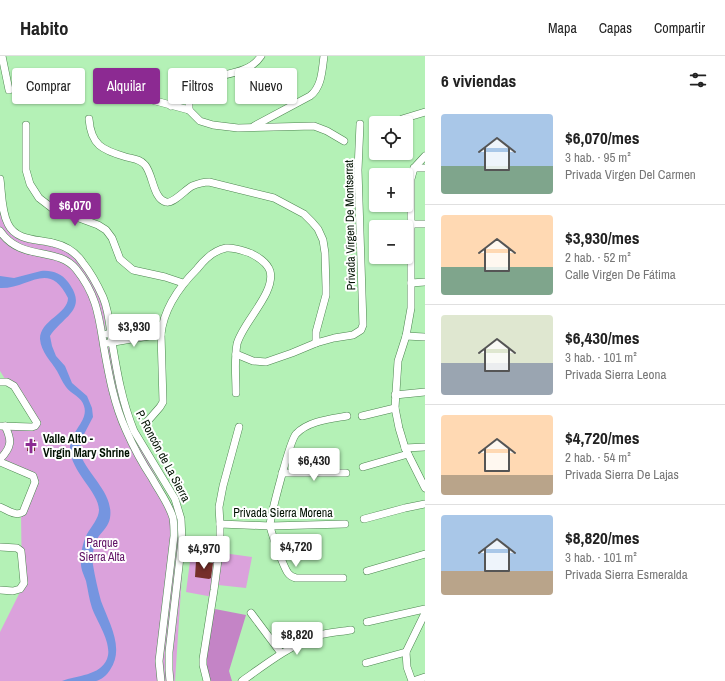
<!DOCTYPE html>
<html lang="es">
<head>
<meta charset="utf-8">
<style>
	body { margin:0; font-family:"Archivo Narrow",sans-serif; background:#f2f2f2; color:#222; height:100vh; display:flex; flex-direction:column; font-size:15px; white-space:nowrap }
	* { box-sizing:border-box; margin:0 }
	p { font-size:13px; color:#767676 }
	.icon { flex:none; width:22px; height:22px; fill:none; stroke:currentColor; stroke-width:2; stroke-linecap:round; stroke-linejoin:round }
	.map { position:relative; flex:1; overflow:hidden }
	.drawer { display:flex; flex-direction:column; background:#fff; width:300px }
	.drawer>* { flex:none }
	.hud { position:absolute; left:12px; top:12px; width:353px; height:36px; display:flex; gap:8px }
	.buttons { position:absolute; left:369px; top:60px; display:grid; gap:8px }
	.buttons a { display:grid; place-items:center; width:44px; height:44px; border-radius:4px; background:#fff; box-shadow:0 1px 3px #0004; font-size:20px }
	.price { position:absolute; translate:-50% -34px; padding:0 9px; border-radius:4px; background:#fff; color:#222; font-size:13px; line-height:26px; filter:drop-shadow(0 1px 2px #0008) }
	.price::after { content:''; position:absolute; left:50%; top:24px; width:12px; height:9px; margin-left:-6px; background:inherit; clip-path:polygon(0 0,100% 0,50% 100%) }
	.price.selected { background:#8c2a92; color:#fff }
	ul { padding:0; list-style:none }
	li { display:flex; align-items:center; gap:12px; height:100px; padding:0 16px }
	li+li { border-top:1px solid #e0e0e0 }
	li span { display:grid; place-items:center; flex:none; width:112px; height:80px; border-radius:4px; color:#555 }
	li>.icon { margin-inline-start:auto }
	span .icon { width:48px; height:48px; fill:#fffc; stroke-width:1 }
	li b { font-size:17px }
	h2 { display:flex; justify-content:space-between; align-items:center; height:48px; padding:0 16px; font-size:17px }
	.chip { padding:0 14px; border-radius:4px; background:#fff; box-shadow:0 1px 3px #0004; font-size:14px; line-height:36px }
	.chip.selected { background:#8c2a92; color:#fff }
	header { display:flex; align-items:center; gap:24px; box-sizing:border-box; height:56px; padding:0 20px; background:#fff; border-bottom:1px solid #e0e0e0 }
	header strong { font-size:19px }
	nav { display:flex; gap:22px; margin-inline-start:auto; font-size:14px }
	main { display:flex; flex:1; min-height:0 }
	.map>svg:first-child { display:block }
	.green { fill:#dba2dc }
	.forest { fill:#c484c6 }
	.water { fill:#7595e0 }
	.building { fill:#762f2b }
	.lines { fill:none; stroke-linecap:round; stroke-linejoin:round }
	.minor-casing { stroke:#4c854f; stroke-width:8 }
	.minor { stroke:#fff; stroke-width:7 }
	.labels { text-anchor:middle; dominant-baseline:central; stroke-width:4; stroke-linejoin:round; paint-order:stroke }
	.street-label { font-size:12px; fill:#001101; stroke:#fff }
	.poi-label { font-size:12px; font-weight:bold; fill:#001101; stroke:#fff; text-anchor:start }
	.park-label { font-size:12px; fill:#601265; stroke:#fff }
</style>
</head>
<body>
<header>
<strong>Habito</strong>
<nav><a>Mapa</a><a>Capas</a><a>Compartir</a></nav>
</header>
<main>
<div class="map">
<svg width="425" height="625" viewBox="0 0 425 625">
	<rect width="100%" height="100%" fill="#b4f1b6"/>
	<g class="green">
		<polygon points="0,123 6,163 12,175 60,189 78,201 103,242 106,278 129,371 185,473 175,625 0,625 0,576 22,532 21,457 35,426 30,418 0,406 0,370 37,372 40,366 7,326 0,315"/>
		<polygon points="194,489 197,489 195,501 197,502 195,521 211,521 213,507 211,506 211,500 218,499 213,541 186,536 192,490"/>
		<polygon points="223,497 252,501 246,532 218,529"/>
	</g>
	<polygon class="forest" points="215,553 246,559 229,615 232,625 210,625 204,607 208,575"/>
	<path class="water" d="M41,215C52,214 61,217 68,226C89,254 63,260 50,280L52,290L56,300L65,310L72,327L87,340L92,352L93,361L82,382L80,394L81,400C89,420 114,438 110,462C109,469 103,475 99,480C93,488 92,500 93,509C95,521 98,534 101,545C109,567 125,592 110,614C107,619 101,624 96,625C85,625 73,625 62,625C77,619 100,620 107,603C113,588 97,566 92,552C89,543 88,534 86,525C84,519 81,514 81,508C80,499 83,486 87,478C91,471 99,462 99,454C99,436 70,415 70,392C70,375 89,365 84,350C82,341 71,338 66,331C62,326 60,320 57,315C51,305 41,296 40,283C40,264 68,258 68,242C49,203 29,233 0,232V220L14,222Z"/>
	<g class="building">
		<polygon points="28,384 35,384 35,395 27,395"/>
		<polygon points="197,489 215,490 214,499 195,502"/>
		<polygon points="196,505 213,507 211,522 209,523 195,521"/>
	</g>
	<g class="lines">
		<g class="minor-casing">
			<g id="minor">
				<polyline points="2,0 9,34"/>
				<polyline points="189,39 189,54"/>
				<polyline points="152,44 189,54 200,65 213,69 238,72 314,70 327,75 344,85"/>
				<path d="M171,50C176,46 185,43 189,38C194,33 195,28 202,25C221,17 249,19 261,0"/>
				<path d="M89,63C91,89 102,94 126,101C133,103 140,103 145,109C153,118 153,143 166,146C173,148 185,134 192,130C197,128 203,126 209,126L274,142L304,158L312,166L318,173L323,184L325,197L326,231V239L316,276V287"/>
				<polyline points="402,63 425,56"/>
				<polyline points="26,69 26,114 30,128 39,142 52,152 98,169 106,174 112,182 120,203 133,214 165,221 183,227"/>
				<path d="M254,70L310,40C322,31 322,14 324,0"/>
				<polyline points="425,100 414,112 411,123 411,252 406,280 398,305 395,352 399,372 405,392 425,432"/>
				<polyline points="414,112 425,112"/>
				<path d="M0,123C2,137 1,154 8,168C16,185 38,183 53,187C66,190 76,196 83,207C91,217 98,230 103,241C109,255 110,272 112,286C117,316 122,346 134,375L175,443L181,463L182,484L169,596V614L170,625"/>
				<polyline points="412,168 425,168"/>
				<path d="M0,175C21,206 57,190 76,213C97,239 99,261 104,292C109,320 114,348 126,374C133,390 142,407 152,422C159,435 169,448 173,462C174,468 174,474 174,480L159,605L161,625"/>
				<polyline points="411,227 425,226"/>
				<polyline points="107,278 162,269"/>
				<polyline points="406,280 425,281"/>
				<polyline points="108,287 161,278"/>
				<polyline points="236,298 253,305 266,306 292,297 316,287 334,282 353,279 361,274 363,269 358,114 360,68"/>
				<polyline points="0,326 7,326 14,330 37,367 35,370 32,371 0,370"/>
				<polyline points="395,339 425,336"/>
				<polyline points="362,360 395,352"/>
				<path d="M146,367L160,351L163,346L161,278C164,252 179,231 197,213C204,204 215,194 226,192C235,191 243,195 250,197C258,201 267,206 270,215C276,237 242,267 237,288C234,304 236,321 236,337"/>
				<polyline points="405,392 425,391"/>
				<path d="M0,403C12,391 12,384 5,370"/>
				<path d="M0,406L33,420L35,426L23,456C16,461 8,454 0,451"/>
				<polyline points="363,411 408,398"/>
				<polyline points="282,417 346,417"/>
				<polyline points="364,463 405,452 425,448"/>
				<polyline points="220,468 270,470 345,468"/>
				<polyline points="0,491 17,492 21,495 24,527 20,533 13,535 0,534"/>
				<polyline points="367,515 425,498"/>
				<path d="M343,522H296C292,521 290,520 288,517C284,512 270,474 270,469C271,458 290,384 296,378C308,365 330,363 347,360"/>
				<polyline points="251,557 281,597"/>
				<polyline points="367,566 425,553"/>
				<polyline points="366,607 406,596"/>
				<polyline points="207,625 203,609 203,603 214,534 220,489 220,468 219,451 223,430 239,371"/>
				<path d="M242,625C266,608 289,590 317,580C328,576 340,576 351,574"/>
				<polyline points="412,625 407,611 406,596 425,557"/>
				<polyline points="413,625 425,621"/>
			</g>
		</g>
		<use href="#minor" class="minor"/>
	</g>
	<defs>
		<g id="church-bare" transform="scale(1.2)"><path d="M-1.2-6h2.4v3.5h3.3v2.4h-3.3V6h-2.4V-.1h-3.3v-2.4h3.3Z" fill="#8c2a92" stroke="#fff" stroke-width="2.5" paint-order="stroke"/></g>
	</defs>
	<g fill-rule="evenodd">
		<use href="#church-bare" x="31" y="390"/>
	</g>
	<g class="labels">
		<g class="street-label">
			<text transform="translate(350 169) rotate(-91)">Privada Virgen De Montserrat</text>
			<text transform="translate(163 400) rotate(62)">P. Roncón de La Sierra</text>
			<text x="283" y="457">Privada Sierra Morena</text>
		</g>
		<g class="poi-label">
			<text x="43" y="383">Valle Alto -<tspan x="43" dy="14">Virgin Mary Shrine</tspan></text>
		</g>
		<g class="park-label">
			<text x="102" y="487">Parque<tspan x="102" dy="14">Sierra Alta</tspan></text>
		</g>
	</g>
</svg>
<div class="buttons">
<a><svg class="icon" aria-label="locate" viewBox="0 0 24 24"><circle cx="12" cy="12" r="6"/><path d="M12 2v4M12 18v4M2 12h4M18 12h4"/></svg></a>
<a>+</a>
<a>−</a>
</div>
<b class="price selected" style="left:75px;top:171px">$6,070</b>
<b class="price" style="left:134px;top:292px">$3,930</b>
<b class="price" style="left:314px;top:426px">$6,430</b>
<b class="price" style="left:296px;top:512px">$4,720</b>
<b class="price" style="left:204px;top:514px">$4,970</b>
<b class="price" style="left:297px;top:600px">$8,820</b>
<div class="hud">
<a class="chip">Comprar</a>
<a class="chip selected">Alquilar</a>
<a class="chip">Filtros</a>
<a class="chip">Nuevo</a>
</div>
</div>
<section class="drawer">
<h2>6 viviendas<svg class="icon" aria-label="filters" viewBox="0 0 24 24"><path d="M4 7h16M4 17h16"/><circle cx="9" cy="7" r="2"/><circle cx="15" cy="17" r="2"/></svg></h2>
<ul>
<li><span style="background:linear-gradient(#a9c7e8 65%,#7fa58c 0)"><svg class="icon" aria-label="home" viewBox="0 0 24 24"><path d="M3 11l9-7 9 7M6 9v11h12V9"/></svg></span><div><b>$6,070/mes</b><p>3 hab. · 95 m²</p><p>Privada Virgen Del Carmen</p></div></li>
<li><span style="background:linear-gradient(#ffd9b3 65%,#7fa58c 0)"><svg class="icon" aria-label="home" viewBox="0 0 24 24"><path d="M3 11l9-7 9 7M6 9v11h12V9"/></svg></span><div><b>$3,930/mes</b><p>2 hab. · 52 m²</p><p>Calle Virgen De Fátima</p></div></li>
<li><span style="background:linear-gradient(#dfe7d0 60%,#9aa5b1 0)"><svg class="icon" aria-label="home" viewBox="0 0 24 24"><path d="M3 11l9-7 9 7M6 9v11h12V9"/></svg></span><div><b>$6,430/mes</b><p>3 hab. · 101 m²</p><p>Privada Sierra Leona</p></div></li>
<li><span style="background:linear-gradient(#ffd9b3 75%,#b9a48a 0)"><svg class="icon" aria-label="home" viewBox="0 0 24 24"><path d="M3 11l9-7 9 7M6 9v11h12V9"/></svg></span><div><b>$4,720/mes</b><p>2 hab. · 54 m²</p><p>Privada Sierra De Lajas</p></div></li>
<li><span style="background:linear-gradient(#a9c7e8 70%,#b9a48a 0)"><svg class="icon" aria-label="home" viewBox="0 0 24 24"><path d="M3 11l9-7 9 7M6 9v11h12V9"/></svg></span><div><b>$8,820/mes</b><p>3 hab. · 101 m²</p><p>Privada Sierra Esmeralda</p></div></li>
</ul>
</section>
</main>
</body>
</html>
